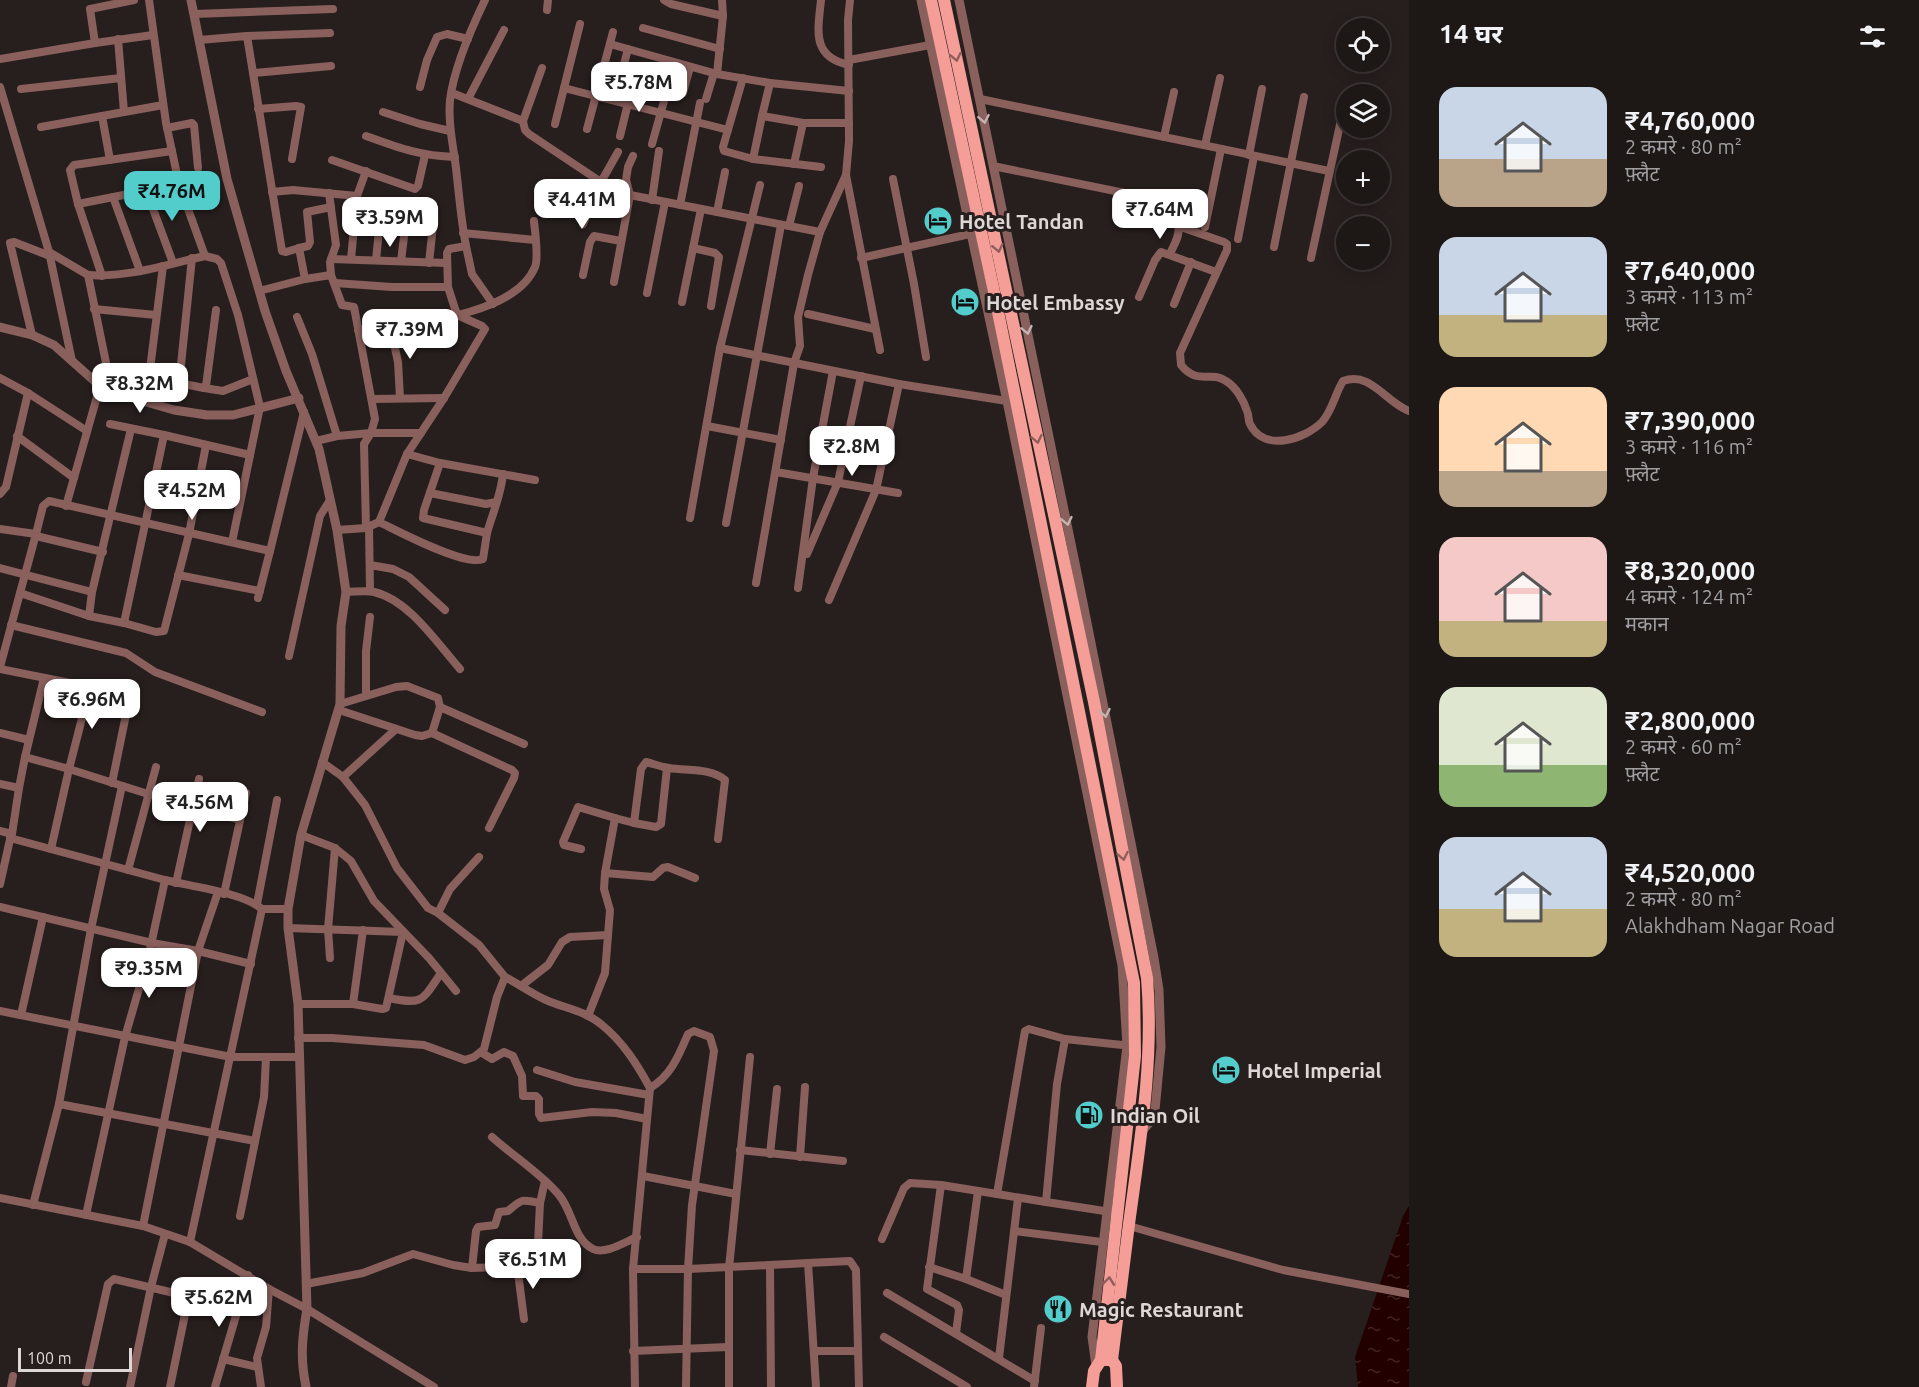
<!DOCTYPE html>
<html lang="hi">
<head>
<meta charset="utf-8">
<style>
	body { margin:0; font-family:Ubuntu,"Noto Sans Devanagari",sans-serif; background:#2a2423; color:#f1f3f6; height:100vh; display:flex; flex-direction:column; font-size:22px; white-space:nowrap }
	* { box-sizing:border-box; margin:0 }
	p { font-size:20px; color:#a09fa1 }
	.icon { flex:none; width:33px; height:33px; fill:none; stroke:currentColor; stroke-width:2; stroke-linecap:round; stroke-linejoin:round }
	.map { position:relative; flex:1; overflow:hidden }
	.sheet { display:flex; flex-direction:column; background:#1d1716; width:510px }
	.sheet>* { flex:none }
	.tools { position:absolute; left:1336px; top:18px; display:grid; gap:12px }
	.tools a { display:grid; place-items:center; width:54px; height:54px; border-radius:50%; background:#1d1716; box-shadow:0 3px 15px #0003,0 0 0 2px #3b3635; font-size:30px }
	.scale { position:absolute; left:18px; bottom:15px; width:114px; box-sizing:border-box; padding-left:6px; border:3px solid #ddd7d6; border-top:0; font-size:16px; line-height:21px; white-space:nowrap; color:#ddd7d6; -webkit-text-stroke:4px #271f1e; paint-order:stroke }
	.price { position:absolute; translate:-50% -51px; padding:0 14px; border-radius:12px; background:#fff; color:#222; font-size:20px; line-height:39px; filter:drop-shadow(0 2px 3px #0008) }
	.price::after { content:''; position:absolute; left:50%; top:36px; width:18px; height:14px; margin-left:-9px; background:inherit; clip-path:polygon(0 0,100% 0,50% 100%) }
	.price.active { background:#53cdcb; color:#111 }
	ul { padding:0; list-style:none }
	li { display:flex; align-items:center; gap:18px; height:150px; padding:0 30px }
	li span { display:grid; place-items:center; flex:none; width:168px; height:120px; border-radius:18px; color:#555 }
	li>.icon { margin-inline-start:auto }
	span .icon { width:72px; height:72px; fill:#fffc; stroke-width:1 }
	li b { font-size:26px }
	h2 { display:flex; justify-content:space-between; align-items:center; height:72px; padding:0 30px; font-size:26px }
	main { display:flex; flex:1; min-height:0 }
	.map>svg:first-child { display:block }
	.water { fill:url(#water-ripples) }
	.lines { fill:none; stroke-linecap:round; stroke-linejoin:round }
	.minor { stroke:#8a605c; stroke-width:8 }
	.tertiary { stroke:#8a605c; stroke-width:9 }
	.primary { stroke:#f59d97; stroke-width:12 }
	.oneway { stroke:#8e5e5a }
	.oneway2 { stroke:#c4b3b1 }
	.labels { text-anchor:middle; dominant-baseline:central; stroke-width:6; stroke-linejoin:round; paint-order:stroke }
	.poi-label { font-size:20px; font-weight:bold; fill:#ddd7d6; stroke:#271f1e; text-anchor:start }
</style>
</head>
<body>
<main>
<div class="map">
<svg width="1409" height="1387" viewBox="0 0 1409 1387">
	<defs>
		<pattern id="water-ripples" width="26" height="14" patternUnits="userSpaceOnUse" patternTransform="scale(1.5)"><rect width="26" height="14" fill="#230000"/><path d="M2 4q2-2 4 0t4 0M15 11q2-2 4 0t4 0" fill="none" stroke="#422424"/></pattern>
	</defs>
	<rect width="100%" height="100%" fill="#271f1e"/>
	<polygon class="water" points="1409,1206 1409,1387 1358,1387 1355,1357 1403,1216"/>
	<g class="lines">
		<g class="minor">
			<polyline points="149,0 166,123 179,184 205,256 217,259 221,263 238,315 260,407 232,542"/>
			<polyline points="664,0 671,4 723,16"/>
			<path d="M821,0C818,30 811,57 849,65"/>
			<polyline points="850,0 848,20 849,141 846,175 880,350"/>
			<polyline points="547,10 548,0"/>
			<polyline points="194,14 333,9"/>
			<polyline points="643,28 720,49"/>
			<polyline points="247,36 330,33"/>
			<polyline points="118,39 124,112"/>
			<polyline points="199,40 247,36 282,251 286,252 299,248 305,279 331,275 342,305 354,307 375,419 371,433 364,444 366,528"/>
			<polyline points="95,43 153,35"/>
			<polyline points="610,44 717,74 770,83 849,91"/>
			<polyline points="0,59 95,43 90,9 134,0"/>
			<polyline points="849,60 930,45"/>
			<polyline points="253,73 331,66"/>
			<polyline points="717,74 723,16 722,0"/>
			<polyline points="621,75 628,49"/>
			<polyline points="743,78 723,147 724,151 753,159"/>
			<polyline points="671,81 676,63"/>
			<polyline points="770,83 762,116 803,123 849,123"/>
			<polyline points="0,87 49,252 72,361"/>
			<polyline points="420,87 427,60 437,37 447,34 468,39"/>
			<polyline points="564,88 728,130"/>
			<polyline points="21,89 121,78"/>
			<polyline points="452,93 523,121 525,130 529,134 601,182"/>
			<polyline points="683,93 690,67"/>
			<polyline points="468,99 504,30"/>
			<polyline points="706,99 714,73"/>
			<polyline points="980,99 1329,171"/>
			<polyline points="258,109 296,106 301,107 292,159"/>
			<polyline points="383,112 420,124 450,131"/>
			<polyline points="102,116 110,160"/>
			<polyline points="762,116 753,159 821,167"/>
			<polyline points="523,121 542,68"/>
			<polyline points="555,124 580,24"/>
			<polyline points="41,127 163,105"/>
			<polyline points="167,128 192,123 194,125 198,168"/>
			<polyline points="587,129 613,32"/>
			<path d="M366,136C399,148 420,156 455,157"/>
			<polyline points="620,136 633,83"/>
			<polyline points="1164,137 1174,92"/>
			<polyline points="652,144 666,94"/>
			<polyline points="1205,145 1220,78"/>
			<polyline points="1249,155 1262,89"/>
			<polyline points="332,160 415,189 418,186 425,155"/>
			<polyline points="794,164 803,123"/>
			<polyline points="993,166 1188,206"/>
			<polyline points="893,179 914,284 926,357"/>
			<polyline points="146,190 173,263"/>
			<polyline points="272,192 293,190 357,196"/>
			<polyline points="329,193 336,245 330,262 331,275"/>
			<polyline points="630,195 820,232"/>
			<polyline points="113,197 140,271"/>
			<polyline points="652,200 659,151"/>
			<path d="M1165,201C1162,214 1174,214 1178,226C1181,235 1173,246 1170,254"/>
			<polyline points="78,204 179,184"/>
			<polyline points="680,205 700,103"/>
			<polyline points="717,212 725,172"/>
			<polyline points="583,224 601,182 618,152"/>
			<polyline points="789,226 799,186"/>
			<path d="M1178,226L1224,242L1227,244V250L1180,353L1181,365C1198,386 1210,370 1226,381C1236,387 1244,401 1247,411C1249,415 1248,420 1250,424C1264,453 1305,439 1322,422C1332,411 1335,394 1343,381C1371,371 1385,402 1409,411"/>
			<polyline points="1205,227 1221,149"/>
			<polyline points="463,233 535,240"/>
			<polyline points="1238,239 1254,156"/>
			<polyline points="466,246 472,274 493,304"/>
			<polyline points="1274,247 1304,97"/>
			<polyline points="299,248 308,246 310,242 307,212 331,207"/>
			<polyline points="693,248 715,253 719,257 711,306"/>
			<polyline points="49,252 88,275"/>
			<polyline points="861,258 970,234"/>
			<polyline points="1311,258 1341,120"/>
			<polyline points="331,259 447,263"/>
			<polyline points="351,259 357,196 366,171"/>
			<polyline points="376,260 380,220"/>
			<polyline points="401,261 408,205"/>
			<polyline points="429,263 433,225"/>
			<polyline points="583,275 590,242 594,236 621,241"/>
			<polyline points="102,276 78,204 70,170 74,165 172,151"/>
			<polyline points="614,282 630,195 626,180 628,167 633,156"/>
			<polyline points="335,283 392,287 448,287"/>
			<polyline points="259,291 305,279"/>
			<polyline points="647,293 665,202"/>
			<polyline points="1139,297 1155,260 1161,252 1216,272"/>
			<polyline points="682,302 701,209"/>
			<polyline points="1174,304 1191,262"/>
			<polyline points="94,309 156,315"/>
			<polyline points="808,314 875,329"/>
			<polyline points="297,317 312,354 337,436 316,441"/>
			<polyline points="390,326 398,362 400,398"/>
			<path d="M358,330C405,324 514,318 535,267C539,257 535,233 534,221"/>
			<polyline points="32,335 10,243 14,242 50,256"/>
			<polyline points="720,348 899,384 1007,401"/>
			<polyline points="149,377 204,388 206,386 216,310"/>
			<polyline points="0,378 28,393 87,431"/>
			<polyline points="179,384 192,258"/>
			<polyline points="204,388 223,391 253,379"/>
			<path d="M112,392L88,275C128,278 167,264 205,256"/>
			<polyline points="372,399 444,398"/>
			<polyline points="144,401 149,377 163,266"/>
			<polyline points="110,424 164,435 124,623"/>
			<polyline points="707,426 781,440"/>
			<polyline points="164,435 250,455"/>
			<polyline points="17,436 74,478"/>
			<polyline points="337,436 371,433 421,433"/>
			<polyline points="407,454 440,463 535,480"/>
			<polyline points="776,472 898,493"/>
			<polyline points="430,493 486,504 496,502"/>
			<polyline points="0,494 6,487 28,393"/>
			<polyline points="66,506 100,386"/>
			<polyline points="690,518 720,348 760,185"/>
			<path d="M379,522C398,531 465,567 483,559L487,533L423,518L424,510L440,463"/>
			<polyline points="726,523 781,225"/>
			<polyline points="369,526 370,591"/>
			<polyline points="0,529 36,534 20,593"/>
			<path d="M337,530L366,528L379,522L407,454L444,398L485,329L482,326L457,315L448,287L447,253L449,249L466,246C461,220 459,194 456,168C453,145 448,123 450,100C454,67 471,29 485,0"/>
			<path d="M487,533C493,512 501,495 503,474"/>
			<polyline points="36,534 43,506 49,501 270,551 304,412"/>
			<polyline points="36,536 103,552"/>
			<polyline points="807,554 838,482 861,376"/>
			<polyline points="370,565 393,569 409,577 445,610"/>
			<polyline points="0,568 92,592"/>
			<polyline points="178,575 260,591"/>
			<polyline points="756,583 794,363 800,346 798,317 808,275 820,232 846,175"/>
			<polyline points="798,588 813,478 833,371"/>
			<path d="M346,592C355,592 366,590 374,592C409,600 437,643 460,669"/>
			<polyline points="258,598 270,551"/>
			<polyline points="829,600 876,490 899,384"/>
			<polyline points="89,616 92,592 131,429"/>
			<polyline points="11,625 126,653 155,672 262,712"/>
			<polyline points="289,656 320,516 330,500"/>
			<polyline points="0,667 20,593 89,616 124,623 156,632 164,631 189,534 206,445"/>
			<polyline points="0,669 90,687 69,769 25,757 19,788 0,784"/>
			<polyline points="90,687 129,700 112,783"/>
			<polyline points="366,695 366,651 370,617"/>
			<polyline points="340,704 396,687 407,686 438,698 440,707 432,733 512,770 515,773 514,778 489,828"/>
			<polyline points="440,707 524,744"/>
			<polyline points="339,710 415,735 422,736 432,733"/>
			<polyline points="0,733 29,740"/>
			<polyline points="25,757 44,678"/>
			<polyline points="322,762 343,777 365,805 397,868 428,908 438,913 479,945 505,977"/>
			<polyline points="343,777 396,729"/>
			<polyline points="634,823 656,827 661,824 667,768"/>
			<polyline points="0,831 12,834 19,788"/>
			<polyline points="301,835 335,848 351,861 374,901 429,958 456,991"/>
			<polyline points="10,838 165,880"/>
			<polyline points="51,849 69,769 148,794 240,820"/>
			<polyline points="581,849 564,845 563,842 578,807 615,818"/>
			<polyline points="128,870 156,767"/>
			<polyline points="605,873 653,877 663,868 668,867 695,878"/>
			<polyline points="176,883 199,779"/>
			<polyline points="0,884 11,835"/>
			<polyline points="224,894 246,793"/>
			<polyline points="257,904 277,800"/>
			<polyline points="0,907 152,943 198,951 251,964"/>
			<polyline points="438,913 450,889 479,857"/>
			<polyline points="288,928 403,932 386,1008 382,1009 353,1004 298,1004"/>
			<polyline points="330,958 328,929 335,848"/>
			<polyline points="521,986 548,965 562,942 570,937 608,935"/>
			<path d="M389,998C423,1005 422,1001 441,973"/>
			<polyline points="353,1004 363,930"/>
			<polyline points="0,1011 231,1057 300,1057"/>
			<polyline points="21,1015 43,917"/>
			<path d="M588,1016L605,973L610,910L604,889L605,873L615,818L634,823L641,769L646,762C654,764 662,767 669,768C687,771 711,768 725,780L718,839"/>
			<path d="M298,1038H332L424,1045L465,1060L474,1057L484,1049L497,997L505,977C519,984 532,994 546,1000C564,1008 586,1011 602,1025C623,1042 637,1064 650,1088L633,1269L635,1387"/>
			<polyline points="1065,1039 1057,1084 1046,1202 1111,1212"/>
			<polyline points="482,1053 492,1059 504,1052 513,1056 522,1076 523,1096 536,1096 539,1099 539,1114 541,1118 592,1112 616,1113 647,1119"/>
			<polyline points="537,1070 575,1082 649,1095"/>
			<path d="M650,1088C671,1076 679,1055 688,1034L694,1031L710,1037L714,1051L692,1205L688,1269L686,1387"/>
			<polyline points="59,1104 255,1141"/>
			<path d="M492,1137C512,1155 543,1175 559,1195C573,1211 573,1239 593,1249C605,1255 625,1242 637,1237"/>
			<polyline points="740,1150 843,1161"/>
			<polyline points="770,1154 777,1089"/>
			<polyline points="800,1157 805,1087"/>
			<polyline points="643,1176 736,1194"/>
			<polyline points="941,1185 927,1289 957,1305 959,1310 956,1333"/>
			<polyline points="0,1198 143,1226 190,1242 269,1289 307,1309 434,1387"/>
			<polyline points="1046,1202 997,1194 1025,1031 1029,1029 1065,1039 1132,1046"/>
			<polyline points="33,1205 59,1104 91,929 122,786"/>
			<path d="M86,1215L125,1037L149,954L165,880C190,886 244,893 262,909H288"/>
			<polyline points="240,1216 264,1097 266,1058"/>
			<polyline points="143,1226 198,951 218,892"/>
			<polyline points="1129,1226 1283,1270 1409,1294"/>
			<polyline points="1014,1231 1102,1242"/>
			<polyline points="882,1239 904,1188 910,1183 941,1185 997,1194"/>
			<polyline points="190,1242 262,909"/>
			<polyline points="808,1263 850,1261 856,1270 859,1387"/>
			<polyline points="517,1265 524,1319"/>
			<polyline points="929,1267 966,1279 978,1191"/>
			<path d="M472,1268L476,1231L478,1227L495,1225L499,1212L508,1211C522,1199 521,1199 540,1203"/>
			<polyline points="633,1269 688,1269 770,1265"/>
			<polyline points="966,1279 1006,1295"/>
			<polyline points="306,1284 363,1273 413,1254 453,1265 472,1268 499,1267 527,1262 536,1253 538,1244 540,1203 545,1181"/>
			<polyline points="887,1293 1035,1381"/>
			<polyline points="884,1337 967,1387"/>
			<polyline points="633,1351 728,1347"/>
			<polyline points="815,1351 858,1351"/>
			<polyline points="999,1358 1018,1198"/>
			<polyline points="223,1359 257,1367"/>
			<polyline points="86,1382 108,1284 114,1279 183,1295 188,1300 170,1387"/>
			<polyline points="11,1387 13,1376"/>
			<polyline points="130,1387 151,1287 165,1234"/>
			<polyline points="215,1387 248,1275"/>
			<polyline points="261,1387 257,1358 266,1327 269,1289"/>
			<polyline points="729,1387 729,1268 750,1057"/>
			<polyline points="771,1387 770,1265 808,1263 816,1387"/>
			<polyline points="1034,1387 1041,1328"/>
		</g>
		<g class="tertiary">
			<path d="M191,0L227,179L265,311L286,371L319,449L337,530L346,592L341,626L340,704L301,835L288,909V928L298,1004L307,1309C302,1338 300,1358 306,1387"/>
			<polyline points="921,0 1007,401 1122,965 1127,1046 1092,1337 1096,1366"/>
			<polyline points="959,0 1076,568 1154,958 1159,990 1161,1047 1155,1110 1151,1121 1142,1131"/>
			<polyline points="0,327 32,335 54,345 100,386 112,392 174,410 207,415 233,415 299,398"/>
		</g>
		<g class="primary">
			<polyline points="931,0 993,287 1134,983 1135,1056 1101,1360"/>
			<path d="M944,0L1094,702L1147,978C1154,1061 1140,1142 1129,1224C1123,1269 1118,1315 1112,1360"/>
			<polyline points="1092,1387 1094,1371 1101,1360 1112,1360 1116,1366 1117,1387"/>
		</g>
	</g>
	<defs><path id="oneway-chevron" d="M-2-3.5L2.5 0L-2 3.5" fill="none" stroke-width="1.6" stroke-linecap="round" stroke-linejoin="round" transform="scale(1.5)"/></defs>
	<g class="oneway">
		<use href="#oneway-chevron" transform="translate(956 57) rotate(78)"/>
		<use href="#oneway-chevron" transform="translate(998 248) rotate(78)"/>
		<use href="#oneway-chevron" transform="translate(1037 439) rotate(78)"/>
		<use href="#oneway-chevron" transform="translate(1123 856) rotate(79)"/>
		<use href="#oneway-chevron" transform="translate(1109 1281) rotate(-83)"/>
	</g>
	<g class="oneway2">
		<use href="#oneway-chevron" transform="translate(984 119) rotate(79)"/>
		<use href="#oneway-chevron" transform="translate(1027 330) rotate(78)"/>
		<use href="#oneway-chevron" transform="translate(1067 521) rotate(78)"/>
		<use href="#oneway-chevron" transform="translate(1105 713) rotate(79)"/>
	</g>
	<defs>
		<g id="hotel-disc" transform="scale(1.5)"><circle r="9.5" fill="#53cdcb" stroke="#271f1e"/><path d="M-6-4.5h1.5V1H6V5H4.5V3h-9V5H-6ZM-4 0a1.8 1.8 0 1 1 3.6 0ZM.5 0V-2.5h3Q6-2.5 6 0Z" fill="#111"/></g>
		<g id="fuel-disc" transform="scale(1.5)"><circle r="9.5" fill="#53cdcb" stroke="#271f1e"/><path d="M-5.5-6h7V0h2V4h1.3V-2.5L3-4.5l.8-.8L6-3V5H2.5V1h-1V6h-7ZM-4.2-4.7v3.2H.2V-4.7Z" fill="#111"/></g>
		<g id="restaurant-disc" transform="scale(1.5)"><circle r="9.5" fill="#53cdcb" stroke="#271f1e"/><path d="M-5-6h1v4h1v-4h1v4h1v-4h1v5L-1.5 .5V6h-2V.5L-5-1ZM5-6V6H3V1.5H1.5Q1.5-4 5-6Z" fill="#111"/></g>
	</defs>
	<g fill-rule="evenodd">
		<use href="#hotel-disc" x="938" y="221"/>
		<use href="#hotel-disc" x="965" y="302"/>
		<use href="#hotel-disc" x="1226" y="1070"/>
		<use href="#fuel-disc" x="1089" y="1115"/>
		<use href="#restaurant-disc" x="1058" y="1309"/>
	</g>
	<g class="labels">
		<g class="poi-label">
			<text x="959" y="221">Hotel Tandan</text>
			<text x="986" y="302">Hotel Embassy</text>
			<text x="1247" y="1070">Hotel Imperial</text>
			<text x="1110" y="1115">Indian Oil</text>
			<text x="1079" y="1309">Magic Restaurant</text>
		</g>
	</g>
</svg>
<div class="tools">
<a><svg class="icon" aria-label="locate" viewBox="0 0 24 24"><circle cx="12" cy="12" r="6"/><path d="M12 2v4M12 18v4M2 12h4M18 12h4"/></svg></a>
<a><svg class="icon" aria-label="layers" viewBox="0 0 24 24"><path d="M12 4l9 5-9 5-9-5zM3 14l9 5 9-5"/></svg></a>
<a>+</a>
<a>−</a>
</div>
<div class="scale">100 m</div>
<b class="price" style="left:639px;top:113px">₹5.78M</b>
<b class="price active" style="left:172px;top:222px">₹4.76M</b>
<b class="price" style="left:582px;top:230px">₹4.41M</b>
<b class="price" style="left:1160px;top:240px">₹7.64M</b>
<b class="price" style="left:390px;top:248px">₹3.59M</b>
<b class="price" style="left:410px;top:360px">₹7.39M</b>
<b class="price" style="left:140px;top:414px">₹8.32M</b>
<b class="price" style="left:852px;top:477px">₹2.8M</b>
<b class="price" style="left:192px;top:521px">₹4.52M</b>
<b class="price" style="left:92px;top:730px">₹6.96M</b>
<b class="price" style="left:200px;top:833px">₹4.56M</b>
<b class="price" style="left:149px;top:999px">₹9.35M</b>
<b class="price" style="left:533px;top:1290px">₹6.51M</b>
<b class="price" style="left:219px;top:1328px">₹5.62M</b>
</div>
<section class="sheet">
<h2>14 घर<svg class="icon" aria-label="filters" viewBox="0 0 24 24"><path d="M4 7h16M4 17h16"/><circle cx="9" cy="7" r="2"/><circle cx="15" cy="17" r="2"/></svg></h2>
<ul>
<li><span style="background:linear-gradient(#c9d6e8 60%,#b9a48a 0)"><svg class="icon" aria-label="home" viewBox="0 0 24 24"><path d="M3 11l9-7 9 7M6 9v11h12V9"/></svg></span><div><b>₹4,760,000</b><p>2 कमरे · 80 m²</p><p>फ़्लैट</p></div></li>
<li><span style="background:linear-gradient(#c9d6e8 65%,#c2b280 0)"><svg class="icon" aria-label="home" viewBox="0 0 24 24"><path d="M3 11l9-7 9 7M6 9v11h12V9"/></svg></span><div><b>₹7,640,000</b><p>3 कमरे · 113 m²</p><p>फ़्लैट</p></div></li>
<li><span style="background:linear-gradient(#ffd9b3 70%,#b9a48a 0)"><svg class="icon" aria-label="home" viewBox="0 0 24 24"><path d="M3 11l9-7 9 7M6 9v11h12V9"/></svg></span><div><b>₹7,390,000</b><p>3 कमरे · 116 m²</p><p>फ़्लैट</p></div></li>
<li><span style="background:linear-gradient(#f6c9c9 70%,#c2b280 0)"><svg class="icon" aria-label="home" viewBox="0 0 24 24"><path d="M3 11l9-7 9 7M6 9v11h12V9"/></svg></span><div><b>₹8,320,000</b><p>4 कमरे · 124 m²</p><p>मकान</p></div></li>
<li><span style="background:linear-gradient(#dfe7d0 65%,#8fb573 0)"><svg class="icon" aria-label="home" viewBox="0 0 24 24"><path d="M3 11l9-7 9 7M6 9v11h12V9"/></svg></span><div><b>₹2,800,000</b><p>2 कमरे · 60 m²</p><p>फ़्लैट</p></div></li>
<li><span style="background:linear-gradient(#c9d6e8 60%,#c2b280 0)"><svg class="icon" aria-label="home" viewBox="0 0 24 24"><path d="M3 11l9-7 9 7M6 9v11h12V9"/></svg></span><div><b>₹4,520,000</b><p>2 कमरे · 80 m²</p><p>Alakhdham Nagar Road</p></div></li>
</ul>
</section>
</main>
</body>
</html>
